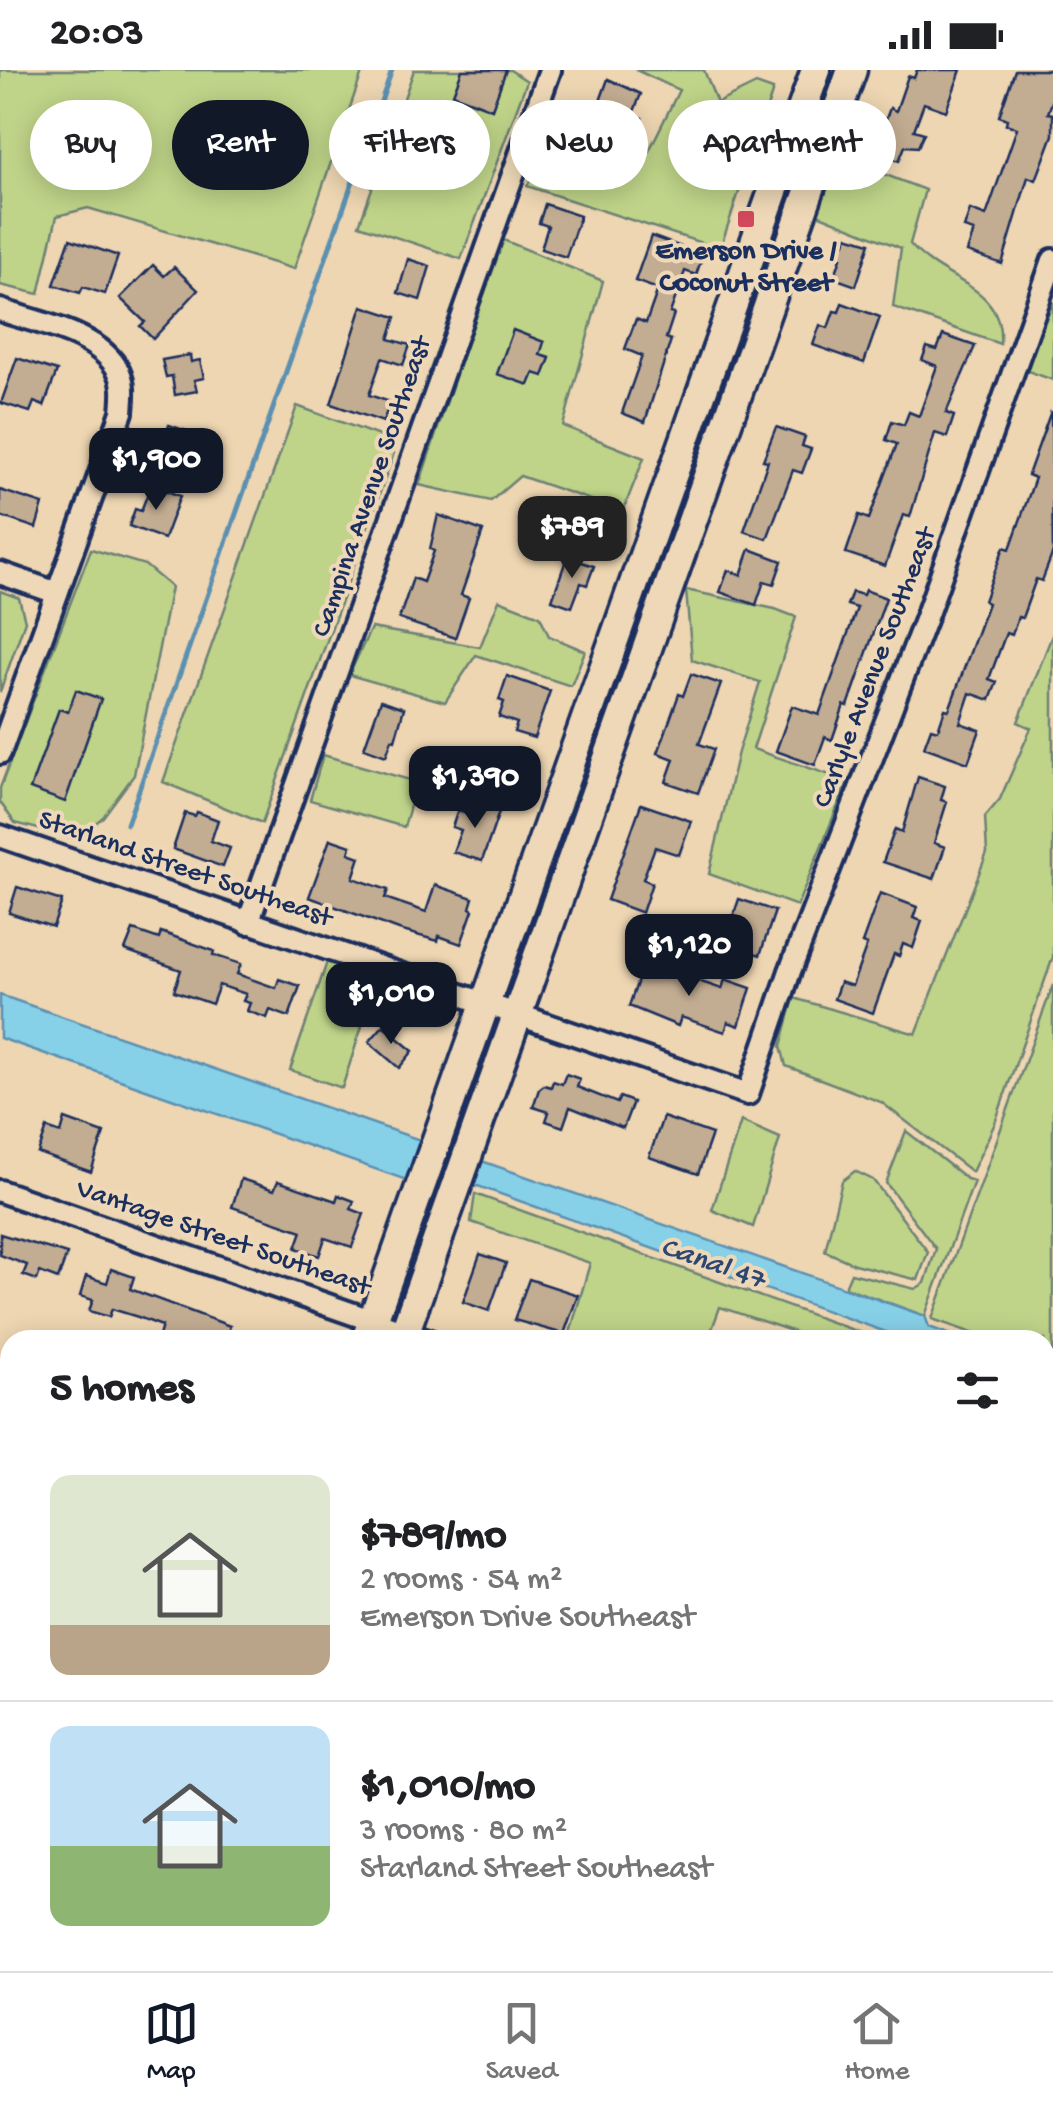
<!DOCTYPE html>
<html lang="en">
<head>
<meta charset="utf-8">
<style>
	body { margin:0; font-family:"Gochi Hand",sans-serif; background:#f2f2f2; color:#202124; height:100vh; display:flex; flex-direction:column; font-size:38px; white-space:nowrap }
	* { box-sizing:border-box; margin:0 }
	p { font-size:32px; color:#757577 }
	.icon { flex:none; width:55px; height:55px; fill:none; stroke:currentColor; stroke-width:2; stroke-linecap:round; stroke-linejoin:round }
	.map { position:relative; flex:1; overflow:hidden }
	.side { position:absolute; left:0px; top:1260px; width:1055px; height:642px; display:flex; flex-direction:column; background:#fff; border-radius:30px 30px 0 0; box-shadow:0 5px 25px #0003 }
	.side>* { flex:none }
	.hud { position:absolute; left:30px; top:30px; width:995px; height:90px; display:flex; gap:20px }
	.price { position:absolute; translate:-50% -85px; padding:0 22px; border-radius:20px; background:#111827; color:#fff; font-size:32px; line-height:65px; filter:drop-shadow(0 2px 5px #0008) }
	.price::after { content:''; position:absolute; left:50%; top:60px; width:30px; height:22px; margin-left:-15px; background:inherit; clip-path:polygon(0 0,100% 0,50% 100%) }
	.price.active { background:#222; color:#fff }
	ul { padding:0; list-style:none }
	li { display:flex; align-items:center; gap:30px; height:250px; padding:0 50px }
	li+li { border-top:2px solid #e0e0e0 }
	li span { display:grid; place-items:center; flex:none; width:280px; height:200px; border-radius:20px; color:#555 }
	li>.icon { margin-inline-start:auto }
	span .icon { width:120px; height:120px; fill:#fffc; stroke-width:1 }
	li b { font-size:42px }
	h2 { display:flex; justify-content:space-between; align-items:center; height:120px; padding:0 50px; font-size:42px }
	.tag { padding:0 35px; border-radius:45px; background:#fff; box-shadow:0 5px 25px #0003; font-size:35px; line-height:90px }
	.tag.active { background:#111827; color:#fff }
	.status { display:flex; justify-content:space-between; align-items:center; height:70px; padding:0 50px; background:#fff; direction:ltr }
	.status svg { height:28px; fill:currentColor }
	.tabs { display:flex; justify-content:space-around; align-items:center; height:140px; border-top:2px solid #e0e0e0; background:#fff; font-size:28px; color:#757577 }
	.tabs a { display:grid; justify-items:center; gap:5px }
	.tabs .active { color:#111827 }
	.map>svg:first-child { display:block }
	.green { fill:#bfd489; stroke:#6d8274; stroke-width:2.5 }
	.water { fill:#87d1e8; stroke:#5c90b1; stroke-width:2.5 }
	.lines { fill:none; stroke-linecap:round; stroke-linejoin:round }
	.stream { stroke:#5c90b1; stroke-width:5 }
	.building { fill:#c3ad92; stroke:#1b2f5e; stroke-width:2.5 }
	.street-casing { stroke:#1b2f5e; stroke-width:28 }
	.secondary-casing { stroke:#1b2f5e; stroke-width:35 }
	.street { stroke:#eed8b7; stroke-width:20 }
	.secondary { stroke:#eed8b7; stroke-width:28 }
	.poi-dot { fill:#d1495b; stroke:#eed8b7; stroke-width:4 }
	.labels { text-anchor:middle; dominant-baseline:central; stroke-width:8; stroke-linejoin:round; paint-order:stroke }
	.poi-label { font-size:28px; font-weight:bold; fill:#1b2f5e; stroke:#eed8b7 }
	.street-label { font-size:28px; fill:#1b2f5e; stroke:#eed8b7 }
	.water-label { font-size:30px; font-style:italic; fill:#2b4773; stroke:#eed8b7 }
</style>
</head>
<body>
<div class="status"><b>20:03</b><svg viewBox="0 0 49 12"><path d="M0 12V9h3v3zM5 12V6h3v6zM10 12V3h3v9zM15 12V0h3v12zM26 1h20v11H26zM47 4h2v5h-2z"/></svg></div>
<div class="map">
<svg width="1053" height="1901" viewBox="0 0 1053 1901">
	<rect width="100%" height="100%" fill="#eed6b2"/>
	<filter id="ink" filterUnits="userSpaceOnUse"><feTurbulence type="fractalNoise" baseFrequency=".01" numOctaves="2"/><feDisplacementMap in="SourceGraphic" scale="20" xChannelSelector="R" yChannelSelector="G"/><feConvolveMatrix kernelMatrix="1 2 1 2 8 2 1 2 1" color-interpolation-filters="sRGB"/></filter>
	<g filter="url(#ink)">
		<g class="green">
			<polygon points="0,0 363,0 294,199 88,138 57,146 39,224 0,215"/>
			<polygon points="414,0 510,0 527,11 461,189 359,155"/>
			<polygon points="636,0 704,0 717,33 756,14 773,20 720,179 527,116 558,62 645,89 679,20"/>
			<path d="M850,91L925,120L910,174C944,214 1005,214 1000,274L893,237L901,178L815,143L823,120Z"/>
			<polygon points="501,169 603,211 563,356 644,388 623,441 520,406 491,431 419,415"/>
			<polygon points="1053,232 1053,310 1025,300"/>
			<polygon points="297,336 382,367 394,383 262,753 163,712"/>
			<polygon points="91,479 145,495 171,517 134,705 103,747 76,769 15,753 0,732 0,718"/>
			<polygon points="686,520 775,539 796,547 753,679 848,711 797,836 709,804 738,682 760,612 692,590"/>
			<polygon points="0,521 19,528 25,551 0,622"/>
			<polygon points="499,530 540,546 549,566 585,581 571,616 476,585 445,632 349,605 371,558 480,577"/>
			<polygon points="1053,563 1053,887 995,1053 972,1102 881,1032 786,996 781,976 794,928 916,964 987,783 985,747 1000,729 1031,658 1018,652"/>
			<polygon points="323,685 417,712 404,757 310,730"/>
			<polygon points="327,892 395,916 363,953 342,1018 290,1000"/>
			<polygon points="1053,915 1053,1292 1045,1289 1045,1270 992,1270 932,1249"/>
			<polygon points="741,1051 780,1068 753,1157 712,1140"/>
			<polygon points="906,1061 967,1109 974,1111 925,1246 845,1217 851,1203 915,1219 925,1213 936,1179 886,1113"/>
			<polygon points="855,1101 873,1110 928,1182 918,1210 854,1194 825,1181 842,1111"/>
			<polygon points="475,1124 881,1270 818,1270 720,1237 708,1270 568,1270 590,1193 471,1152"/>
			<polygon points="1045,1329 1053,1331 1052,1434 1045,1433"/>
			<polygon points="516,1893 643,1893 642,1901 535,1901"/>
		</g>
		<g class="water">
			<polygon points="0,925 426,1072 412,1112 0,968"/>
			<polygon points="476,1089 925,1246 929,1257 965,1270 908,1270 478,1116 469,1118"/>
		</g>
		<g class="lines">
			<polyline class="stream" points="127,754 392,0"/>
		</g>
		<g class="building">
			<polygon points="462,0 506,0 492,39 453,24"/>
			<polygon points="917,0 961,0 946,41 924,33 914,60 924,63 918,77 905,76 899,91 882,85 888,71 880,65 890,38 896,41 908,6 914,8"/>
			<polygon points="1015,0 1053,0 1053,29 1048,43 1053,44 1053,65 1036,110 1028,107 1002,194 967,182 974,161 964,158 970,140 986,146 1017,58 1006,54 1007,49 999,46"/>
			<polygon points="608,9 641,24 633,44 642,48 634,71 591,56"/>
			<polygon points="545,134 580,146 566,187 541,179 548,156 539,153"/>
			<polygon points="651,166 703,185 696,205 685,201 670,243 674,244 666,268 671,270 645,352 622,343 642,286 625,279 636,249 646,253 658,219 635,211"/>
			<polygon points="847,166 870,173 856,216 834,208 841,188 834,186 839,171 845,173"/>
			<polygon points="70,169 118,186 105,224 83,217 80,223 54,215"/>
			<polygon points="408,189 430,196 420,230 398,223"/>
			<polygon points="153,195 164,206 174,197 198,220 153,269 140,256 145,252 120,228"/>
			<polygon points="842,233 880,247 864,293 813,275 820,255 828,258 834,241 839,242"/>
			<polygon points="362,236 396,247 389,269 410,275 403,295 382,288 369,325 390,332 383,352 331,334"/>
			<polygon points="513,260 544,272 540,285 550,288 543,306 534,303 529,315 497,304"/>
			<polygon points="943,265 975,276 946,343 954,346 947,367 935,363 910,447 903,445 885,496 846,483 859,445 869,449 897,374 886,370 892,351 904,355 909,342 919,346 937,296 922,290 927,277 937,280"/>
			<polygon points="190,285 191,292 200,290 204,308 194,310 197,321 175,325 172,306 166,307 162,290"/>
			<polygon points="17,288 57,301 44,336 34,332 30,342 1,333"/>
			<polygon points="1051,341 1053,482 1042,511 1036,509 1022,548 1018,547 1012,565 1006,563 989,609 997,612 990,630 970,623 960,653 980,660 968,693 924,677 931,658 938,660 945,639 949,640 988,533 984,531 991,511 1004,477 1010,479 1035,408 1028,405"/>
			<polygon points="169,355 207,368 204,376 212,379 206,397 199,394 194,409 174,403 181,381 163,375"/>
			<polygon points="776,357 805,367 802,376 811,379 802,403 793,400 767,469 744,461 768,391 763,390"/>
			<polygon points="151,415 180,426 164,469 129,456 135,439 141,441"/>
			<polygon points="0,420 43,434 36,458 0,446"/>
			<polygon points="438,445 483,461 461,525 469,528 455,568 399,549 413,508 423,512 434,481 430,479"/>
			<polygon points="750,479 782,491 774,514 764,511 756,535 720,522 728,500 741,505"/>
			<polygon points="567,487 594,496 587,515 581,513 572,537 552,530"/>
			<polygon points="865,520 886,528 848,636 844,635 832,670 825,667 815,695 776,681 792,636 819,645 857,538 847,535 852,522 863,525"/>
			<polygon points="691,604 721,614 699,674 714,679 698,723 666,712 674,689 658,683 679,624 683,626"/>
			<polygon points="507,606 550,621 534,668 514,662 517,653 499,647 504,632 499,630"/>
			<polygon points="76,620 101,629 65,732 30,719 59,639 68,642"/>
			<polygon points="381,630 404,638 395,670 392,669 386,686 364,678"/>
			<polygon points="918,707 945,716 941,730 947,732 934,773 945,777 934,809 883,792 895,759 902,762"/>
			<polygon points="471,732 499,742 482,791 453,782 461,760 452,757 458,740 467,743"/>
			<polygon points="641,734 691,751 679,785 655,777 643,809 652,813 642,843 607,830"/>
			<polygon points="197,742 218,750 211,771 230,778 223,797 173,779 185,743 195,746"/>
			<polygon points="330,769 351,776 349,783 360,787 353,808 388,820 385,828 426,842 435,815 473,828 470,838 473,840 461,874 439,866 438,871 399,860 309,827"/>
			<polygon points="17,817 62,831 53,857 9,843"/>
			<polygon points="880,823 917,837 913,848 922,851 913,878 903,874 899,886 894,884 873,943 834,929 840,912 852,916 867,875 862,873"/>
			<polygon points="739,829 775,841 760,885 724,873"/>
			<polygon points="133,860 159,869 161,862 214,881 213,885 241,894 237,904 276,918 279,909 300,916 289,947 270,940 267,948 247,941 250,933 243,931 246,924 219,915 212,934 174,921 181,900 125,880"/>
			<polygon points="644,893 722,919 725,909 751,918 739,956 728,952 725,962 681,947 678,956 629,936"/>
			<polygon points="383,956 413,981 399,998 369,972"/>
			<polygon points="566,1004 580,1009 577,1017 617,1033 620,1027 633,1032 623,1058 570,1037 563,1057 546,1051 549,1042 533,1037 539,1019 544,1015 551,1017 553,1011 562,1014"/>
			<polygon points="663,1047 712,1064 698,1104 649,1087"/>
			<polygon points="65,1049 104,1063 91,1102 38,1083 47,1058 61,1063"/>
			<polygon points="241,1109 274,1120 278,1111 336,1131 338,1125 354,1131 351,1139 364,1144 352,1177 325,1168 319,1186 296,1178 302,1161 232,1137"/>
			<polygon points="0,1164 67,1184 58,1209 40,1202 37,1210 23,1205 27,1195 0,1185"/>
			<polygon points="480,1184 506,1193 489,1241 463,1232"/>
			<polygon points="111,1199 134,1207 130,1219 230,1256 225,1270 173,1270 159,1266 162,1256 138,1247 112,1239 109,1247 89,1241 93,1230 80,1226 86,1206 107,1213"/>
			<polygon points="529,1209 578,1225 564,1264 514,1250"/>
		</g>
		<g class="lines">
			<g class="street-casing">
				<g id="street">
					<path d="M0,240C37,253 100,263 119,302C125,315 123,328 122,342L0,683"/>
					<polyline points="0,503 57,523"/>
					<polyline points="0,766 748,1024 790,901 925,550 1053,190"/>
					<polyline points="248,853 550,0"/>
					<polyline points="0,1121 428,1270"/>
					<polyline points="0,1385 10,1388"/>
					<polyline points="1045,1484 1053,1487"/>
					<polyline points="0,1648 10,1651"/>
					<polyline points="1045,1828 1053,1810"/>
					<polyline points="439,1901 442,1892"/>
					<polyline points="754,1901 757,1892"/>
					<polyline points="1021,1901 1023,1892"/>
				</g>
			</g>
			<g class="secondary-casing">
				<g id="secondary">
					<polyline points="366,1270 816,0"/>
					<polyline points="402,1270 852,0"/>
					<polyline points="142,1901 145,1892"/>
					<polyline points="178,1901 181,1892"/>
				</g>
			</g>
			<use href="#street" class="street"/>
			<use href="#secondary" class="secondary"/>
		</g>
	</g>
	<rect class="poi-dot" x="736" y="139" width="20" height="20" rx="5"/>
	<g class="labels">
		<g class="poi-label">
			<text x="746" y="182">Emerson Drive /<tspan x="746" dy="32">Coconut Street</tspan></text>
		</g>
		<g class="street-label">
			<text transform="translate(373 417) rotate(-71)">Campina Avenue Southeast</text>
			<text transform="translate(876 598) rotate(-69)">Carlyle Avenue Southeast</text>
			<text transform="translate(185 800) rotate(19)">Starland Street Southeast</text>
			<text transform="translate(223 1169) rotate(19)">Vantage Street Southeast</text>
		</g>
		<g class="water-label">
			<text transform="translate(712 1195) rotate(19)">Canal 47</text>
		</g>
	</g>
</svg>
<b class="price" style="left:156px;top:443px">$1,900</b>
<b class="price active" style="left:572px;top:511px">$789</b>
<b class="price" style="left:475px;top:761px">$1,390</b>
<b class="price" style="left:689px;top:929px">$1,120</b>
<b class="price" style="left:391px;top:977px">$1,010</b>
<div class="hud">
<a class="tag">Buy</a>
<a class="tag active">Rent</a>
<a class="tag">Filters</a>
<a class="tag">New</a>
<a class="tag">Apartment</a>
</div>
<section class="side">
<h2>5 homes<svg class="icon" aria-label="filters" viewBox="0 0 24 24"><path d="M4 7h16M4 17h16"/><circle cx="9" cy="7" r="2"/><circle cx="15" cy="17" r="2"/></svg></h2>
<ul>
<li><span style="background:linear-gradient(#dfe7d0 75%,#b9a48a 0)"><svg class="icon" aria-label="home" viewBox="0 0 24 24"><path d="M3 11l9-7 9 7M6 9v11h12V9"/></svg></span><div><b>$789/mo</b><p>2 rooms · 54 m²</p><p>Emerson Drive Southeast</p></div></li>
<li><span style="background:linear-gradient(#bfe0f5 60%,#8fb573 0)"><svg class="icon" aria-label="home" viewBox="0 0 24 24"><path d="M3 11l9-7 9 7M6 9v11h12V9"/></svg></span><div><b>$1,010/mo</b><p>3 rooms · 80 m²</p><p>Starland Street Southeast</p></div></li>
</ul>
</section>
</div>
<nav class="tabs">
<a class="active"><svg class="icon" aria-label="map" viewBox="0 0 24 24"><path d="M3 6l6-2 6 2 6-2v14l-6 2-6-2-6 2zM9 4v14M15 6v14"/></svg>Map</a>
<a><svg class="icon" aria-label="saved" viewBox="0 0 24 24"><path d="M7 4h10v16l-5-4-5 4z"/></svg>Saved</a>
<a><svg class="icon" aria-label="home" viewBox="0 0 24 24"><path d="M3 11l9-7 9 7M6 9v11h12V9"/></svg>Home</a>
</nav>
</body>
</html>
